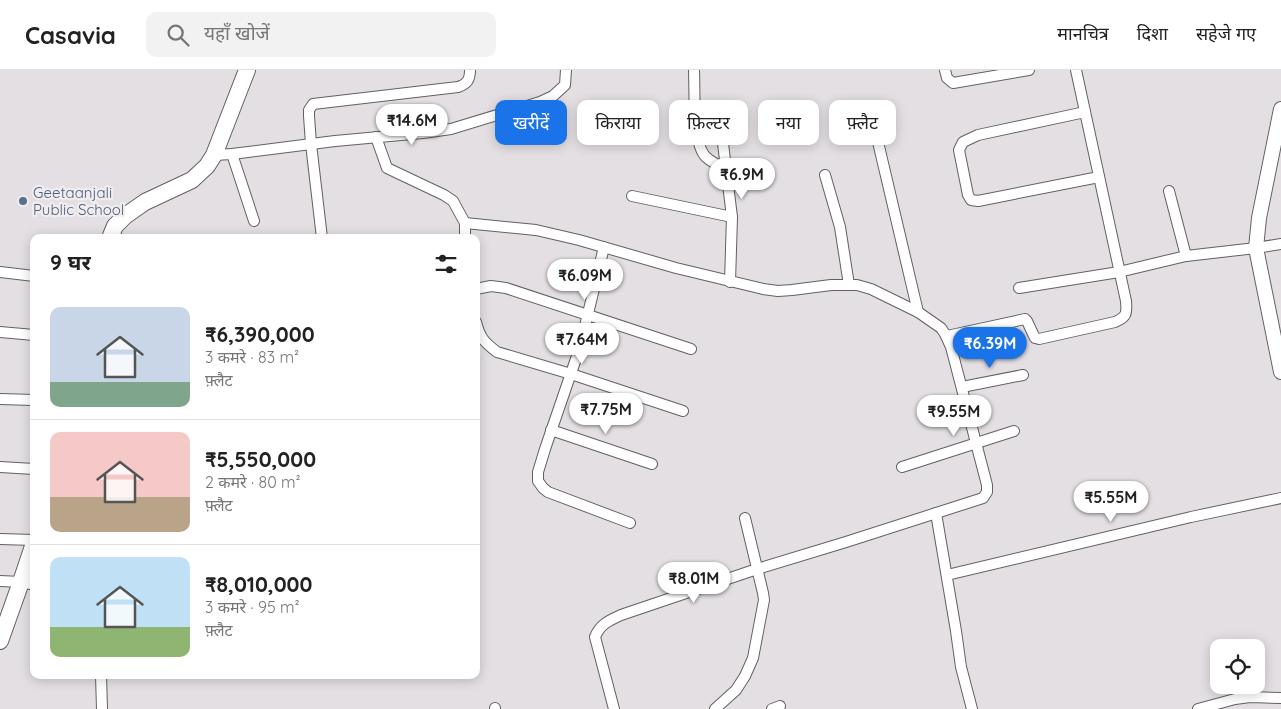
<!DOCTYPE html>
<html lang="hi">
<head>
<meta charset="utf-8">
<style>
	body { margin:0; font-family:Quicksand,"Noto Sans Devanagari",sans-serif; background:#f2f2f2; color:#222; height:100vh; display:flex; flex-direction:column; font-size:19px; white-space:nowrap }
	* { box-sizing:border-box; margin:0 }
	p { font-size:16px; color:#767676 }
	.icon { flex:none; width:28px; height:28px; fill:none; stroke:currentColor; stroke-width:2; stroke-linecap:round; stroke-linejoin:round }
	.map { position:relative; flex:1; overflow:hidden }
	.details { position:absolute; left:30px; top:164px; width:450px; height:445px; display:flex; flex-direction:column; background:#fff; border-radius:10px; box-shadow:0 2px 12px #0003 }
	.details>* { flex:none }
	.guide { position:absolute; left:495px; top:30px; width:475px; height:45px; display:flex; gap:10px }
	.fabs { position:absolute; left:1210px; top:569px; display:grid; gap:10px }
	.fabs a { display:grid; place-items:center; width:55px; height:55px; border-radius:10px; background:#fff; box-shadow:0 2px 12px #0003; font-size:25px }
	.price { position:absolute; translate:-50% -42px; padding:0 11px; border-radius:18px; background:#fff; color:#222; font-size:16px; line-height:32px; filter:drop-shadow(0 1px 2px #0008) }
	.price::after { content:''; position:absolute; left:50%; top:30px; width:15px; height:11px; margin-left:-8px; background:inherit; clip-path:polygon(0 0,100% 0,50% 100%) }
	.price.active { background:#1a73e8; color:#fff }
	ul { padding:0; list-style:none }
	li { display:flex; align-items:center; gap:15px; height:125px; padding:0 20px }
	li+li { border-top:1px solid #e0e0e0 }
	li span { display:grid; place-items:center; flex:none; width:140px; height:100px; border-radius:10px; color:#555 }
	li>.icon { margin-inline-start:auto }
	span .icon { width:60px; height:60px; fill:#fffc; stroke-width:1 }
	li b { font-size:21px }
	h2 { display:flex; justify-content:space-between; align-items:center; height:60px; padding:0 20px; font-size:21px }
	.pill { padding:0 18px; border-radius:10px; background:#fff; box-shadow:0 2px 12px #0003; font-size:18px; line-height:45px }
	.pill.active { background:#1a73e8; color:#fff }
	header { display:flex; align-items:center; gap:30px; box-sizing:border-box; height:70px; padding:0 25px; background:#fff; border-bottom:1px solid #e0e0e0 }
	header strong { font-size:24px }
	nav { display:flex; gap:28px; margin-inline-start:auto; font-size:18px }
	.search { width:350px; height:45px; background:#f2f2f2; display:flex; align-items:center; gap:12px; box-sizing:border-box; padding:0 18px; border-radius:10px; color:#767676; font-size:19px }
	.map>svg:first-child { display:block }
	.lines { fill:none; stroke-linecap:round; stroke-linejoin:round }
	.minor-casing { stroke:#636063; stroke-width:12 }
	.tertiary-casing { stroke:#636063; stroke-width:16 }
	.primary-casing { stroke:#636063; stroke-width:18 }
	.minor { stroke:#fff; stroke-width:10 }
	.tertiary { stroke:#fff; stroke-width:14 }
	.primary { stroke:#fff; stroke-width:16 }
	.service-dot { fill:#5c6f8a; stroke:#f0edf1; stroke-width:2 }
	.labels { text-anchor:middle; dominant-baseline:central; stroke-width:4.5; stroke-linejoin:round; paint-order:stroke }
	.service-label { font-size:15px; fill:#4e5e75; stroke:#f0edf1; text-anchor:start }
</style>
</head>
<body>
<header>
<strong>Casavia</strong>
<div class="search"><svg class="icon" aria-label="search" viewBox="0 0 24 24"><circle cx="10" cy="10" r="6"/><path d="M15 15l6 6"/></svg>यहाँ खोजें</div>
<nav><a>मानचित्र</a><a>दिशा</a><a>सहेजे गए</a></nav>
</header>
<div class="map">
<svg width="1281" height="639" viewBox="0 0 1281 639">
	<rect width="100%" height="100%" fill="#e3dfe3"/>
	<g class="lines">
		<g class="minor-casing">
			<g id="minor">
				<path d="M694,0C695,20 692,74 706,87C711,92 720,96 726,99"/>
				<polyline points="945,0 947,8 953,13 1029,0"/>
				<polyline points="1085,42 978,65 963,72 959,80 968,125 971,130 978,131 1099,107"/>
				<polyline points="720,49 732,147 730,212"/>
				<polyline points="874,55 918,242"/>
				<polyline points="376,67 387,98 444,125 453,131 465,153 465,168"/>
				<polyline points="232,84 254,151"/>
				<polyline points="214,85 232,84 335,71 423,63 451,59 540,32 553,26 565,15 566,0"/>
				<polyline points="825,105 840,157 849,215"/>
				<polyline points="1169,121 1186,186"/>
				<polyline points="632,126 732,147"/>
				<path d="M465,153L536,160L579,170L676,198L763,219L778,221L792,220L831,215H857L871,219L918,242L941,258L945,264L951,277L987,415V422L983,428L846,472L757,499L621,545C610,550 600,554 595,567L614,639"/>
				<path d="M322,168L311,74L309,46V40L313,34L458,17C467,14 470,10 470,0"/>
				<polyline points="604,177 580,277 545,379 538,402 538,411 543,418 548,422 630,453"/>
				<polyline points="0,202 34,206"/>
				<polyline points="1019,218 1119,202 1186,186 1256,178 1281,174"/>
				<polyline points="476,219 491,216 506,218 691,279"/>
				<path d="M476,252C480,268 484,272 497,282L571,304L683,341"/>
				<polyline points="0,262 34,265"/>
				<path d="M947,266L1025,249L1027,251L1034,266L1035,268L1039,269L1115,252C1127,247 1127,243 1126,231L1076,0"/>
				<polyline points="962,317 1023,305"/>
				<polyline points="0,329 34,330"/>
				<polyline points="551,360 652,394"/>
				<polyline points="0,397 34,399"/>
				<polyline points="902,397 1014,361"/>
				<polyline points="936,443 956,561 961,597 972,639"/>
				<polyline points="0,469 34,470"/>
				<polyline points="947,505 1191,447 1281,428"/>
				<polyline points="0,511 21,512 34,515"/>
				<polyline points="101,605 102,639"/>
				<polyline points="1248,615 1250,627"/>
				<polyline points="495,638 495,639"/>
				<polyline points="715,639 736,620 745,606 753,588 764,530 763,523 745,448"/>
				<polyline points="772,639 780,636"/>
				<polyline points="1198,639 1235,629 1250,627 1281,628"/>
			</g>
		</g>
		<g class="tertiary-casing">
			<polyline id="tertiary" points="1281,39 1259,148 1256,178 1281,302"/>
		</g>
		<g class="primary-casing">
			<g id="primary">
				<polyline points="110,168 115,156 125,146 145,132 192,110 207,96 214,85 247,0"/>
				<polyline points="0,571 21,512 34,473"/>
			</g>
		</g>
		<use href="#minor" class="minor"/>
		<use href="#tertiary" class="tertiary"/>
		<use href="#primary" class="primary"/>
	</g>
	<circle class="service-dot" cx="23" cy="131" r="5"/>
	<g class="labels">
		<g class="service-label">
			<text x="33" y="122">Geetaanjali<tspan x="33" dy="17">Public School</tspan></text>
		</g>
	</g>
</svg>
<div class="fabs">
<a><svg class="icon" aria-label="locate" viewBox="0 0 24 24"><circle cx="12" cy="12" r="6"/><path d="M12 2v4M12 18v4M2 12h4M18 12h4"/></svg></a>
</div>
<b class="price" style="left:412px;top:76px">₹14.6M</b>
<b class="price" style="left:742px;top:130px">₹6.9M</b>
<b class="price" style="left:585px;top:231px">₹6.09M</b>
<b class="price" style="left:582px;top:295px">₹7.64M</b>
<b class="price active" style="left:990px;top:299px">₹6.39M</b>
<b class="price" style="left:606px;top:365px">₹7.75M</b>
<b class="price" style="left:954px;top:367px">₹9.55M</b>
<b class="price" style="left:1111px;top:453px">₹5.55M</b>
<b class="price" style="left:694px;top:534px">₹8.01M</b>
<div class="guide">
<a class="pill active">खरीदें</a>
<a class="pill">किराया</a>
<a class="pill">फ़िल्टर</a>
<a class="pill">नया</a>
<a class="pill">फ़्लैट</a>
</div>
<section class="details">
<h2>9 घर<svg class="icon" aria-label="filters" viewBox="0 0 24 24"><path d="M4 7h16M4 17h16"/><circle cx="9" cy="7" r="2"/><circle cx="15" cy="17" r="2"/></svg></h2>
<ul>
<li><span style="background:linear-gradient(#c9d6e8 75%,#7fa58c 0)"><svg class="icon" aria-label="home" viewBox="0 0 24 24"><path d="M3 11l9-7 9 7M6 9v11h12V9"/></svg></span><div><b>₹6,390,000</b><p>3 कमरे · 83 m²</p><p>फ़्लैट</p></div></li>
<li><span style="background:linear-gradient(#f6c9c9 65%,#b9a48a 0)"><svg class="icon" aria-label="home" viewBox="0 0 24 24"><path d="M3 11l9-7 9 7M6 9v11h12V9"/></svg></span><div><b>₹5,550,000</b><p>2 कमरे · 80 m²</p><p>फ़्लैट</p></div></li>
<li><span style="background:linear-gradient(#bfe0f5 70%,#8fb573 0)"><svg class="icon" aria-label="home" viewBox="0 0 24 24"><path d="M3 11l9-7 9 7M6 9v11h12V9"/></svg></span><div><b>₹8,010,000</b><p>3 कमरे · 95 m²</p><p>फ़्लैट</p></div></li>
</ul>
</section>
</div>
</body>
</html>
